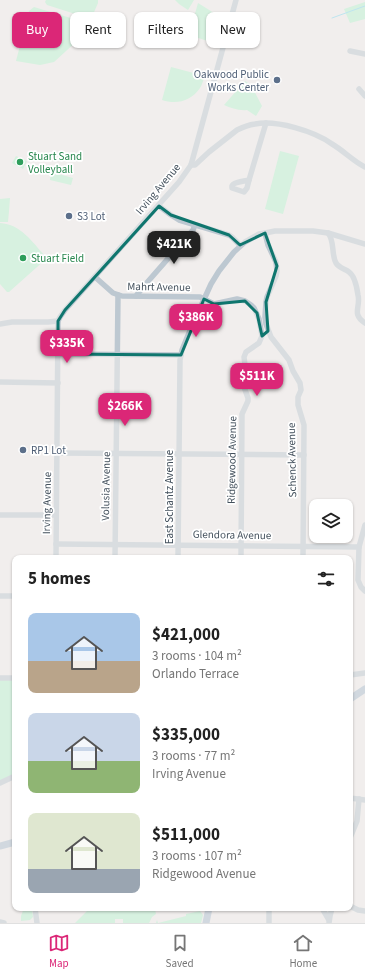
<!DOCTYPE html>
<html lang="en">
<head>
<meta charset="utf-8">
<style>
	body { margin:0; font-family:"Source Sans 3",sans-serif; background:#f6f6f6; color:#222; height:100vh; display:flex; flex-direction:column; font-size:15px; white-space:nowrap }
	* { box-sizing:border-box; margin:0 }
	p { font-size:13px; color:#767676 }
	.icon { flex:none; width:22px; height:22px; fill:none; stroke:currentColor; stroke-width:2; stroke-linecap:round; stroke-linejoin:round }
	.map { position:relative; flex:1; overflow:hidden }
	.side { position:absolute; left:12px; top:555px; width:341px; height:356px; display:flex; flex-direction:column; background:#fff; border-radius:8px; box-shadow:0 1px 3px #0004 }
	.side>* { flex:none }
	.guide { position:absolute; left:12px; top:12px; width:341px; height:36px; display:flex; gap:8px }
	.controls { position:absolute; left:309px; top:499px; display:grid; gap:8px }
	.controls a { display:grid; place-items:center; width:44px; height:44px; border-radius:8px; background:#fff; box-shadow:0 1px 3px #0004; font-size:20px }
	.price { position:absolute; translate:-50% -34px; padding:0 9px; border-radius:8px; background:#db2777; color:#fff; font-size:13px; line-height:26px; filter:drop-shadow(0 1px 2px #0008) }
	.price::after { content:''; position:absolute; left:50%; top:24px; width:12px; height:9px; margin-left:-6px; background:inherit; clip-path:polygon(0 0,100% 0,50% 100%) }
	.price.active { background:#222; color:#fff }
	ul { padding:0; list-style:none }
	li { display:flex; align-items:center; gap:12px; height:100px; padding:0 16px }
	li span { display:grid; place-items:center; flex:none; width:112px; height:80px; border-radius:8px; color:#555 }
	li>.icon { margin-inline-start:auto }
	span .icon { width:48px; height:48px; fill:#fffc; stroke-width:1 }
	li b { font-size:17px }
	h2 { display:flex; justify-content:space-between; align-items:center; height:48px; padding:0 16px; font-size:17px }
	.chip { padding:0 14px; border-radius:8px; background:#fff; box-shadow:0 1px 3px #0004; font-size:14px; line-height:36px }
	.chip.active { background:#db2777; color:#fff }
	.tabs { display:flex; justify-content:space-around; align-items:center; height:56px; border-top:1px solid #e0e0e0; background:#fff; font-size:11px; color:#767676 }
	.tabs a { display:grid; justify-items:center; gap:2px }
	.tabs .active { color:#db2777 }
	.map>svg:first-child { display:block }
	.green { fill:#b8f3d0 }
	.lines { fill:none; stroke-linecap:round; stroke-linejoin:round }
	.stream { stroke:#81d9f3; stroke-width:1 }
	.minor { stroke:#bdc8d1; stroke-width:5.5 }
	.major { stroke:#abbdcf; stroke-width:7 }
	.marked { fill:none; stroke:#0f766e; stroke-width:3; stroke-linejoin:round }
	.service-dot { fill:#5c6f8a; stroke:#fff; stroke-width:1.5 }
	.leisure-dot { fill:#2e9e5b; stroke:#fff; stroke-width:1.5 }
	.labels { text-anchor:middle; dominant-baseline:central; stroke-width:3.5; stroke-linejoin:round; paint-order:stroke }
	.service-label { font-size:11px; fill:#4e5e75; stroke:#fff; text-anchor:start }
	.leisure-label { font-size:11px; fill:#27864d; stroke:#fff; text-anchor:start }
	.street-label { font-size:11px; fill:#44515d; stroke:#fff }
</style>
</head>
<body>
<div class="map">
<svg width="365" height="923" viewBox="0 0 365 923">
	<rect width="100%" height="100%" fill="#f1eeed"/>
	<g class="green">
		<polygon points="46,0 98,0 98,3 91,19 47,5 45,2"/>
		<polygon points="175,0 194,0 188,10 179,4"/>
		<polygon points="365,2 365,19 350,23 344,9"/>
		<polygon points="198,3 214,13 221,24 217,44 189,35"/>
		<polygon points="34,7 84,22 77,41 54,62 40,65 16,61 29,11"/>
		<path d="M171,67L205,76C203,80 202,85 200,88C191,101 177,105 162,100Z"/>
		<path d="M245,81L251,85L262,106L256,116L247,110C239,111 231,108 224,105Z"/>
		<polygon points="280,151 299,156 283,214 265,209"/>
		<polygon points="16,156 27,161 23,169 12,163"/>
		<polygon points="51,172 73,178 71,185 50,180"/>
		<polygon points="10,198 9,211 8,222 0,222 0,199"/>
		<path d="M0,223C21,224 33,243 46,257V259L9,292H7L0,284Z"/>
		<polygon points="0,678 15,678 15,776 0,783"/>
		<polygon points="24,908 32,908 33,917 30,920 21,921 21,916"/>
		<polygon points="90,908 160,908 155,909 156,914 152,917 149,923 123,923 123,919 115,919 115,923 75,923"/>
		<polygon points="200,911 203,915 201,923 156,923 157,920 158,923 186,916 186,914"/>
	</g>
	<g class="lines">
		<polyline class="stream" points="332,18 365,6"/>
		<g class="minor">
			<polyline points="350,51 365,54"/>
			<polyline points="359,89 365,96"/>
			<path d="M191,165H195L209,152L237,130C243,127 248,125 255,124C277,120 314,131 332,144C344,151 353,161 365,167"/>
			<polyline points="249,180 266,123"/>
			<path d="M249,180L247,188L244,192L232,188C232,188 232,186 232,186C233,182 246,181 249,180Z"/>
			<polyline points="159,206 171,215 179,220 229,235 232,237 240,245"/>
			<polyline points="265,233 268,245 276,262 277,271 276,276 267,297 266,302 265,317 266,324 271,337 289,360 293,371 300,383 301,390 298,397 298,405 304,425 303,558"/>
			<path d="M328,233C335,241 331,254 336,263C339,268 345,269 349,272C355,276 357,288 358,295C361,307 351,314 365,323"/>
			<polyline points="95,277 113,293 122,296 200,297 214,304 237,299 245,301 251,305 254,308 259,319 262,336 259,343 246,352 244,357 246,373 244,387 248,398 248,401 242,414 241,558"/>
			<polyline points="136,296 144,286 193,230 195,225"/>
			<polyline points="0,324 12,322 48,322 58,321"/>
			<polyline points="58,354 181,355"/>
			<polyline points="0,382 58,383"/>
			<polyline points="57,453 304,455"/>
			<polyline points="0,515 56,515"/>
			<polyline points="365,525 359,547 358,580 361,587 365,591"/>
			<polyline points="56,544 359,547"/>
			<polyline points="56,558 58,321 60,317 65,310 179,182 191,165 236,0"/>
			<polyline points="115,558 118,295"/>
			<polyline points="178,558 180,360 182,350 191,328 211,284 219,271 234,252 245,242 259,234 265,233 275,231 313,231 328,233 365,244"/>
			<polyline points="0,596 15,596"/>
			<polyline points="350,675 365,673"/>
			<polyline points="0,678 15,678"/>
			<polyline points="0,783 15,776"/>
			<polyline points="350,798 365,800"/>
			<polyline points="350,838 357,821 359,799"/>
			<polyline points="350,906 358,910 365,911"/>
			<polyline points="35,908 37,923"/>
			<polyline points="322,908 329,920"/>
			<polyline points="0,922 4,923"/>
			<polyline points="269,923 269,908"/>
			<polyline points="329,923 330,916 332,908"/>
		</g>
		<g class="major">
			<polyline points="350,699 365,689"/>
			<polyline points="0,846 15,842"/>
			<polyline points="206,923 209,908"/>
		</g>
	</g>
	<path d="M0 0H365V923H0ZM159,206L171,215L229,235L240,245L265,233L277,266L266,302L268,331L262,336L257,313L245,301L214,304L204,299L181,355L58,354V321L65,310Z" fill="#f1eeed" fill-opacity=".55" fill-rule="evenodd"/>
	<path class="marked" d="M159,206L171,215L229,235L240,245L265,233L277,266L266,302L268,331L262,336L257,313L245,301L214,304L204,299L181,355L58,354V321L65,310Z"/>
	<g class="service-dot">
		<circle cx="277" cy="80" r="4"/>
		<circle cx="69" cy="216" r="4"/>
		<circle cx="23" cy="450" r="4"/>
	</g>
	<g class="leisure-dot">
		<circle cx="20" cy="162" r="4"/>
		<circle cx="23" cy="258" r="4"/>
	</g>
	<g class="labels">
		<g class="service-label">
			<text x="269" y="74" text-anchor="end">Oakwood Public<tspan x="269" dy="13">Works Center</tspan></text>
			<text x="77" y="216">S3 Lot</text>
			<text x="31" y="450">RP1 Lot</text>
		</g>
		<g class="leisure-label">
			<text x="28" y="156">Stuart Sand<tspan x="28" dy="13">Volleyball</tspan></text>
			<text x="31" y="258">Stuart Field</text>
		</g>
		<g class="street-label">
			<text transform="translate(158 189) rotate(-50)">Irving Avenue</text>
			<text transform="translate(159 287) rotate(1)">Mahrt Avenue</text>
			<text transform="translate(232 460) rotate(-89)">Ridgewood Avenue</text>
			<text transform="translate(292 460) rotate(-91)">Schenck Avenue</text>
			<text transform="translate(106 486) rotate(-89)">Volusia Avenue</text>
			<text transform="translate(169 497) rotate(-90)">East Schantz Avenue</text>
			<text transform="translate(47 503) rotate(-89)">Irving Avenue</text>
			<text transform="translate(232 535) rotate(1)">Glendora Avenue</text>
		</g>
	</g>
</svg>
<div class="controls">
<a><svg class="icon" aria-label="layers" viewBox="0 0 24 24"><path d="M12 4l9 5-9 5-9-5zM3 14l9 5 9-5"/></svg></a>
</div>
<b class="price active" style="left:174px;top:265px">$421K</b>
<b class="price" style="left:196px;top:338px">$386K</b>
<b class="price" style="left:67px;top:364px">$335K</b>
<b class="price" style="left:257px;top:397px">$511K</b>
<b class="price" style="left:125px;top:427px">$266K</b>
<div class="guide">
<a class="chip active">Buy</a>
<a class="chip">Rent</a>
<a class="chip">Filters</a>
<a class="chip">New</a>
</div>
<section class="side">
<h2>5 homes<svg class="icon" aria-label="filters" viewBox="0 0 24 24"><path d="M4 7h16M4 17h16"/><circle cx="9" cy="7" r="2"/><circle cx="15" cy="17" r="2"/></svg></h2>
<ul>
<li><span style="background:linear-gradient(#a9c7e8 60%,#b9a48a 0)"><svg class="icon" aria-label="home" viewBox="0 0 24 24"><path d="M3 11l9-7 9 7M6 9v11h12V9"/></svg></span><div><b>$421,000</b><p>3 rooms · 104 m²</p><p>Orlando Terrace</p></div></li>
<li><span style="background:linear-gradient(#c9d6e8 60%,#8fb573 0)"><svg class="icon" aria-label="home" viewBox="0 0 24 24"><path d="M3 11l9-7 9 7M6 9v11h12V9"/></svg></span><div><b>$335,000</b><p>3 rooms · 77 m²</p><p>Irving Avenue</p></div></li>
<li><span style="background:linear-gradient(#dfe7d0 70%,#9aa5b1 0)"><svg class="icon" aria-label="home" viewBox="0 0 24 24"><path d="M3 11l9-7 9 7M6 9v11h12V9"/></svg></span><div><b>$511,000</b><p>3 rooms · 107 m²</p><p>Ridgewood Avenue</p></div></li>
</ul>
</section>
</div>
<nav class="tabs">
<a class="active"><svg class="icon" aria-label="map" viewBox="0 0 24 24"><path d="M3 6l6-2 6 2 6-2v14l-6 2-6-2-6 2zM9 4v14M15 6v14"/></svg>Map</a>
<a><svg class="icon" aria-label="saved" viewBox="0 0 24 24"><path d="M7 4h10v16l-5-4-5 4z"/></svg>Saved</a>
<a><svg class="icon" aria-label="home" viewBox="0 0 24 24"><path d="M3 11l9-7 9 7M6 9v11h12V9"/></svg>Home</a>
</nav>
</body>
</html>
